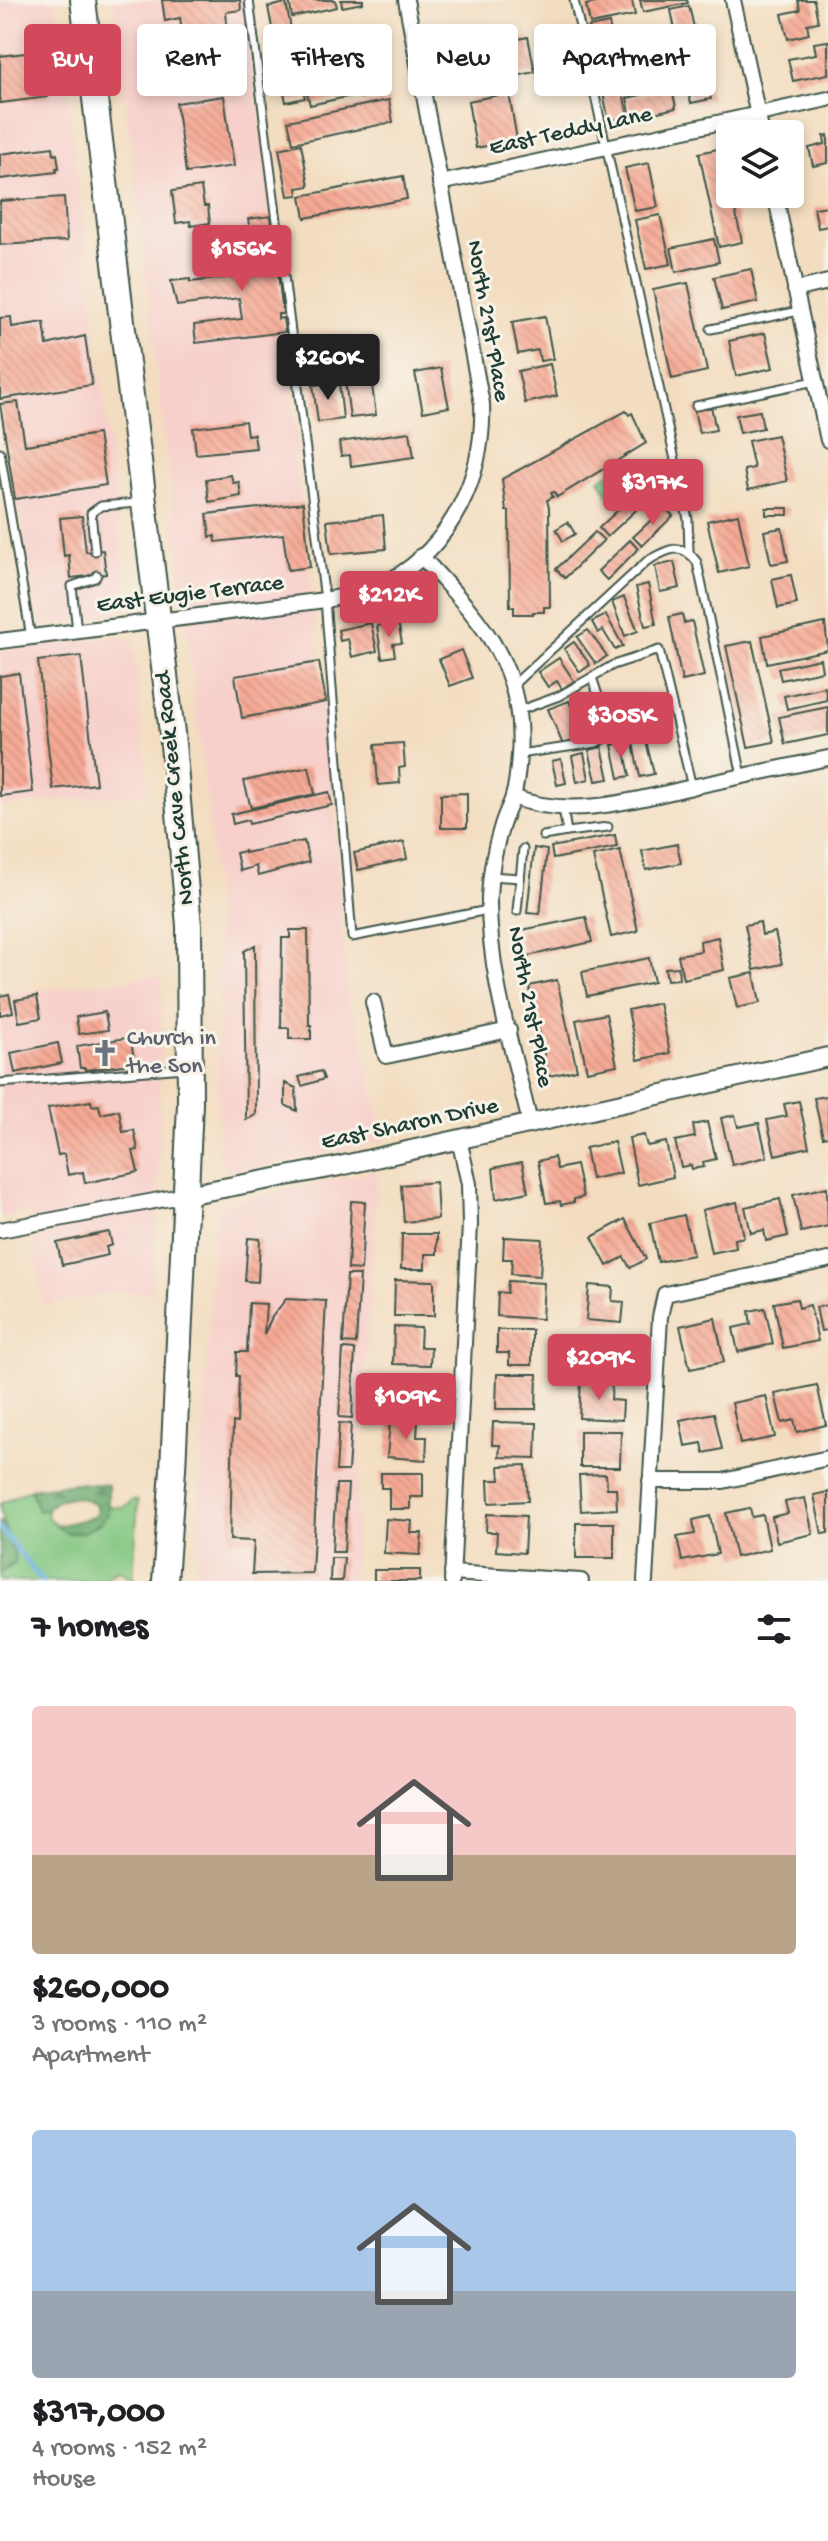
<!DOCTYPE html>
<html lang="en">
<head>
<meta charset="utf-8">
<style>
	body { margin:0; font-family:"Gochi Hand",sans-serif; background:#f2f2f2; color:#202124; height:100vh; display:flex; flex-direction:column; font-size:30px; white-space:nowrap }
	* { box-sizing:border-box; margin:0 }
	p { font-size:26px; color:#757577 }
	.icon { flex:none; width:44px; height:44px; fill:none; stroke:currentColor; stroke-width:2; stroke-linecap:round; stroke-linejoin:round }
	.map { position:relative; height:1581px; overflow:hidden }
	.sheet { display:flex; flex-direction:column; background:#fff; flex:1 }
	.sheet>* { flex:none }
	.banner { position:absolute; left:24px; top:24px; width:780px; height:72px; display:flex; gap:16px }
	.controls { position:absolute; left:716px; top:120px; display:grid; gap:16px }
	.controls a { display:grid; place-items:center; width:88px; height:88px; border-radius:8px; background:#fff; box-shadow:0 4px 12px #0003; font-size:40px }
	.price { position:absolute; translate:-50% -68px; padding:0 18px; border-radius:8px; background:#d1495b; color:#fff; font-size:26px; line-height:52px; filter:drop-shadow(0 2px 4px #0008) }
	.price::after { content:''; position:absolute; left:50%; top:48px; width:24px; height:18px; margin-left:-12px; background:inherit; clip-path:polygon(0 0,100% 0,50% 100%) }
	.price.current { background:#222; color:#fff }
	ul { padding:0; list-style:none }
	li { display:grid; align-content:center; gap:16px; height:424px; padding:0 32px }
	li span { display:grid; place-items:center; height:248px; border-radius:8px; color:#555 }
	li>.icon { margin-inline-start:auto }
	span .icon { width:144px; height:144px; fill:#fffc; stroke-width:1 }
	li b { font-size:34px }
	h2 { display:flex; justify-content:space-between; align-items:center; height:96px; padding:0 32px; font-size:34px }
	.pill { padding:0 28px; border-radius:8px; background:#fff; box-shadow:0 4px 12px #0003; font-size:28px; line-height:72px }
	.pill.current { background:#d1495b; color:#fff }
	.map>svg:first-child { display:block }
	.built { fill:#f7d0cb }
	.green { fill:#82c680; stroke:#50825a; stroke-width:2 }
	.forest { fill:url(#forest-firs); stroke:#447451; stroke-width:2 }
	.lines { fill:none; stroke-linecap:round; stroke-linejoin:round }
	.stream { stroke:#67b1e0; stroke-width:5 }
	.building { fill:url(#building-back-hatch) }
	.service-casing { stroke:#3f5549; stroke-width:11 }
	.minor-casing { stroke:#3f5549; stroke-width:18 }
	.tertiary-casing { stroke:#3f5549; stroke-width:22 }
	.primary-casing { stroke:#3f5549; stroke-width:28 }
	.service { stroke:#fff; stroke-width:7 }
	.minor { stroke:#fff; stroke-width:14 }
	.tertiary { stroke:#fff; stroke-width:18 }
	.primary { stroke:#fff; stroke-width:24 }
	.labels { text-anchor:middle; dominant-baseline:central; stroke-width:6; stroke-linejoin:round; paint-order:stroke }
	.street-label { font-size:24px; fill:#1f3d34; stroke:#f7f3e8 }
	.worship-label { font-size:24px; fill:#5b616d; stroke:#f7f3e8; text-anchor:start }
</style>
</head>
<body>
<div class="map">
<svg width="828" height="1581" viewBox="0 0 828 1581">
	<defs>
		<pattern id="forest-firs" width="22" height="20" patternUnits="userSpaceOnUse" patternTransform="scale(2)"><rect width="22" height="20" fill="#69ab6e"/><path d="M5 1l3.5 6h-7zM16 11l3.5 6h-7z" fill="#568c5b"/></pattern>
		<pattern id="building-back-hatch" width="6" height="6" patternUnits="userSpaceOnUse" patternTransform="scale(2)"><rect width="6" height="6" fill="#f6a994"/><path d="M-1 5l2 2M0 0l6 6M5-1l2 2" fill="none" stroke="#d29280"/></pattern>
	</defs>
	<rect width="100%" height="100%" fill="#f7f3e8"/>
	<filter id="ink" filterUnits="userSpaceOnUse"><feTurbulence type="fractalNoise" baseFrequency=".0125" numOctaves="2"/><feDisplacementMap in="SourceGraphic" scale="16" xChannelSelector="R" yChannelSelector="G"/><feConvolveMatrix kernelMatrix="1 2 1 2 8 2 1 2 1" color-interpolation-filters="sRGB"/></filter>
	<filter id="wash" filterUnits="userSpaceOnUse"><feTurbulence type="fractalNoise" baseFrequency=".006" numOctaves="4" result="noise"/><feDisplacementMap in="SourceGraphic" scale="32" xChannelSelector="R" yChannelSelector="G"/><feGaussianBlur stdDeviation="1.8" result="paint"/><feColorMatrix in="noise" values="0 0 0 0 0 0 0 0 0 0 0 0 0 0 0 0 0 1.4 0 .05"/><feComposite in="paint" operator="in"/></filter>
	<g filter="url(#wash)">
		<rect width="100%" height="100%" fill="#f3ddc0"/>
		<g class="built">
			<polygon points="0,0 56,0 128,600 126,608 114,614 41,626 0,406"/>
			<polygon points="114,0 244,0 282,295 299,457 295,458 326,704 348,1005 356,1013 384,1141 238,1172 224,1168 218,1157 218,951 209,819"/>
			<polygon points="123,636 131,639 133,645 149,792 0,807 0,651"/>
			<polygon points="162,976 159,1166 152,1294 122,1291 43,1306 30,1211 0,1217 0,995"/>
			<polygon points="377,1170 353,1581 195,1581 215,1214 229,1203"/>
		</g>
		<g class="green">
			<polygon points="636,458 647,477 610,498 599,479"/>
			<path d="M31,1489L38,1511L47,1510L48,1518L67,1533L84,1532L108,1514V1506L123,1507L133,1500L138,1501L133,1579L118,1570L107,1576L105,1581H0V1573L13,1565C17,1549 0,1525 0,1504Z"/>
		</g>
		<g class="forest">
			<path d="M76,1483L108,1485V1514L100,1523L84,1532L67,1533L56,1526L94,1517L97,1510L95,1504C86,1499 72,1495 62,1499C52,1502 49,1510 38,1511L31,1489Z"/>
			<polygon points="0,1521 15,1556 13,1564 0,1573"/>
		</g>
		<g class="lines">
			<polyline class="stream" points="0,1528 42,1581"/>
		</g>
		<g id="blocks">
			<g class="building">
				<polygon points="162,0 240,0 241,10 226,12 227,25 230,25 231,33 229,34 184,42 180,18 165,21"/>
				<polygon points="289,0 335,0 337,7 292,17"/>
				<polygon points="341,0 363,0 363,3 342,7"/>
				<polygon points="608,0 632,0 635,15 590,24 586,5"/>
				<polygon points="640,0 687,0 688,3 643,12"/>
				<polygon points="798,0 814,0 818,22 807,24 809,34 788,39 782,14 800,10"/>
				<polygon points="286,3 295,49 277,53 268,7"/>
				<polygon points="689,6 695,32 702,31 706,49 680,54 671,10"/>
				<polygon points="375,23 384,68 366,72 356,27"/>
				<polygon points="609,23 628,117 609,121 589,27"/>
				<polygon points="528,37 535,72 483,83 476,48"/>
				<polygon points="828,41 828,74 793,81 788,59 816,54 814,43"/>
				<polygon points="42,51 48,97 0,103 0,56"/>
				<polygon points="296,53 305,98 286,102 277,57"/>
				<polygon points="701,54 711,99 691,103 681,58"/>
				<polygon points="378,74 382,94 360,98 356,79"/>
				<polygon points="348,80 351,96 310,105 306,89"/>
				<polygon points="672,88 676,108 631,118 627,98"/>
				<polygon points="509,93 517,140 476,148 468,101"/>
				<polygon points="224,96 234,166 186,173 176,103"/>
				<polygon points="389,100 393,122 293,143 288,121"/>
				<polygon points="828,135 828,163 813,166 809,148 825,144 824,136"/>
				<polygon points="301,144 309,186 297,188 298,195 288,196 279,149"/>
				<polygon points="53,147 54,155 57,154 59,168 56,168 57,172 0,179 0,154"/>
				<polygon points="722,148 742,242 719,247 699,153"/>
				<polygon points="649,163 658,207 635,211 625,168"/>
				<polygon points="403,176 407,199 305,218 301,196"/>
				<polygon points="201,187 204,206 208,206 210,223 191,226 190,221 176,223 172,191"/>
				<polygon points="64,197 67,241 0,245 0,201"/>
				<polygon points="828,206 828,226 818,228 814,208"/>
				<polygon points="660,215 671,264 646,269 635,220"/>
				<polygon points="271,216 283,314 278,314 278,319 283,318 285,332 196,343 194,325 242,319 239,298 177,306 171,281 190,279 190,282 246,275 256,263 248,219"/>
				<polygon points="714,239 719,262 676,272 671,248"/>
				<polygon points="751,269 758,302 722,310 714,277"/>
				<polygon points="688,283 707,371 672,379 653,290"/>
				<polygon points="545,316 553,359 540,361 538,350 518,354 512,322"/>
				<polygon points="11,317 12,327 44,322 47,345 85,336 92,385 0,399 0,318"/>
				<polygon points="765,333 773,368 736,376 729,341"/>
				<polygon points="550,364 557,396 525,403 518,371"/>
				<polygon points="441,368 449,407 423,412 415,373"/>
				<polygon points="371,378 376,415 350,418 345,381"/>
				<polygon points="339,382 343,419 318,422 313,385"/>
				<polygon points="18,402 25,445 98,434 106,485 15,499 0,404"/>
				<polygon points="711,406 716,430 699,433 694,409"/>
				<polygon points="626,411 629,415 632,413 646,443 557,497 554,492 551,493 553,497 547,500 549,508 550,607 544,607 544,612 533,612 533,614 514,614 514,607 510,607 509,511 506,511 502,479"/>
				<polygon points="760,411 763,428 740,433 736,415"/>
				<polygon points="245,421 247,435 254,434 256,448 196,454 193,428"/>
				<polygon points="410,432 414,457 351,466 350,455 341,456 339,442"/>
				<polygon points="777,435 787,481 748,490 744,470 754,468 748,441"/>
				<polygon points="231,475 233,483 239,482 241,496 209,502 206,479"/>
				<polygon points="640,489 649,498 607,537 599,528"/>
				<polygon points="303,503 310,567 288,570 283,534 216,542 215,536 210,537 207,514"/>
				<polygon points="665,507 673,516 642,546 633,537"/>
				<rect x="766" y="508" width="22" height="7"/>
				<polygon points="738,514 749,566 719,573 707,521"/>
				<polygon points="383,515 386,549 331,554 327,521"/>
				<polygon points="82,516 86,552 103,550 106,574 71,578 69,555 64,556 60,518"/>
				<polygon points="568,522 575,534 563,541 556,529"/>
				<polygon points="782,528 788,561 771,564 764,531"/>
				<polygon points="595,532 604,540 565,578 556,569"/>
				<polygon points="630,540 638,549 607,580 598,571"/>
				<polygon points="674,562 680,588 660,592 655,566"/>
				<polygon points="791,575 797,604 778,608 772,579"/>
				<polygon points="648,584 656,624 645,626 636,587"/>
				<polygon points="624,597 638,631 625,636 612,602"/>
				<polygon points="682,614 684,623 692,621 704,676 682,681 669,617"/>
				<polygon points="606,615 623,646 615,650 603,630 598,633 592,622"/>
				<polygon points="398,622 402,643 393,644 395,656 382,658 377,626"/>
				<polygon points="371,623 377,651 352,657 348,639 340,641 338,630"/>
				<polygon points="825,623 828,650 767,663 762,636"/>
				<polygon points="588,630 607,656 596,664 577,637"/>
				<polygon points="752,641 774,742 748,747 726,646"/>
				<polygon points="574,642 590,665 580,672 564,649"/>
				<polygon points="461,650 472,678 450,686 439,659"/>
				<polygon points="81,656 96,784 53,789 38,661"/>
				<polygon points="559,658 574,681 562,689 557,681 548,687 538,672"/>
				<polygon points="820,659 822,671 781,680 778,668"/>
				<polygon points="319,662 326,702 242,718 235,676"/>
				<polygon points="19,673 33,792 0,796 0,676"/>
				<polygon points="825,687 827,700 787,709 784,696"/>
				<polygon points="569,701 584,736 563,745 548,709"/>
				<polygon points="592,703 598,718 588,722 582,708"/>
				<polygon points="828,707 828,735 785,744 779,717"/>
				<polygon points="646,741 654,774 640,777 633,744"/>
				<polygon points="623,742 630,776 619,778 612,745"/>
				<polygon points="403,743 405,767 399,768 400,783 378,785 375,745"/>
				<polygon points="602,747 609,779 596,781 589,750"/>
				<polygon points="584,753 589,779 577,782 572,756"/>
				<polygon points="561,759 566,783 557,785 552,761"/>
				<polygon points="309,767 315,794 251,808 244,781"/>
				<polygon points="329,792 332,805 249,824 248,820 233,824 231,814"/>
				<polygon points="467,793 467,828 441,828 441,794"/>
				<polygon points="615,835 617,847 553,859 551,847"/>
				<polygon points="304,841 309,862 258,876 256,866 240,871 236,853 244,851 244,853"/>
				<polygon points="404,842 407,859 358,870 354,853"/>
				<polygon points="677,844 681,863 646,870 642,851"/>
				<polygon points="534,848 547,850 540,914 527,913"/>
				<polygon points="620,850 638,931 611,937 593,856"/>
				<polygon points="586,917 592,942 523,957 517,931"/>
				<polygon points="760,922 762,935 775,932 782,964 754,970 745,925"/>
				<polygon points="290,930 308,930 309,1025 311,1025 311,1039 289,1039 289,1028 281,1028 282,938 290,938"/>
				<polygon points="718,937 724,970 683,979 678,955 701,951 700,941"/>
				<polygon points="255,945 256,1115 246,1120 244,951"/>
				<polygon points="649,958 654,982 587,996 582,972"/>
				<polygon points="678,967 679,979 667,980 665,968"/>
				<polygon points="754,973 760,1003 737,1008 730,978"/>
				<polygon points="557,980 577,1070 549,1076 529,986"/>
				<polygon points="9,994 13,1012 0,1015 0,996"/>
				<polygon points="37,996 41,1018 19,1022 15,1000"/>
				<polygon points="659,1003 670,1053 638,1060 628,1010"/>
				<polygon points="105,1012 108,1030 79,1034 76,1017"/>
				<polygon points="606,1014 617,1065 587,1071 576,1020"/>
				<polygon points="126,1038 127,1040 131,1040 134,1060 130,1061 130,1064 85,1070 85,1068 80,1068 77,1046"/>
				<polygon points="58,1043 62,1063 15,1073 11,1053"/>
				<polygon points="321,1071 324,1079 302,1086 299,1077"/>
				<polygon points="285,1083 296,1088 297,1111 285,1105"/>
				<polygon points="828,1096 828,1136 823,1137 814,1098"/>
				<polygon points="91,1101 92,1106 99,1105 101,1114 119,1110 123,1132 134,1130 138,1150 133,1151 138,1172 85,1183 83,1172 68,1175 64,1154 58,1155 48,1108"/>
				<polygon points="799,1101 809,1147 775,1155 767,1120 787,1116 784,1104"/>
				<polygon points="735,1115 738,1127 759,1123 767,1157 732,1165 721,1118"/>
				<polygon points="707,1122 716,1159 703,1162 704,1167 692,1169 691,1165 681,1167 675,1141 695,1137 693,1125"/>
				<polygon points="644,1135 647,1146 666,1142 673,1177 638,1185 629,1138"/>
				<polygon points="614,1142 621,1173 591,1179 585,1148"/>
				<polygon points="554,1157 557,1169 576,1165 583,1197 574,1199 574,1202 561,1205 560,1201 546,1203 538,1161"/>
				<polygon points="522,1162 528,1192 496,1199 493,1168"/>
				<polygon points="436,1182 438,1219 404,1222 401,1185"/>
				<polygon points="827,1187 828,1226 801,1232 793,1195"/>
				<polygon points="780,1199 788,1236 766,1241 764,1230 751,1233 745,1207"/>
				<polygon points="351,1201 365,1202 361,1270 348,1269"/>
				<polygon points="737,1202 744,1237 735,1239 736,1248 711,1253 702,1210"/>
				<polygon points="684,1215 693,1255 658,1262 650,1223"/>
				<polygon points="625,1219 646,1259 630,1268 624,1257 607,1266 592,1237"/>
				<polygon points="109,1232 112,1245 106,1247 108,1255 62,1265 57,1243"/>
				<polygon points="402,1234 437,1234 437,1254 425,1254 425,1269 401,1269"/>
				<polygon points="504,1237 542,1239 540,1276 511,1274 512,1259 503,1259"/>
				<polygon points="248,1238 260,1239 258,1282 245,1281"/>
				<polygon points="347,1275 360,1275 356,1344 343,1343"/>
				<polygon points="395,1280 434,1281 434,1316 394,1316"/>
				<polygon points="508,1281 544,1283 542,1319 497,1316 498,1292 507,1293"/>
				<polygon points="589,1285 613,1287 612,1301 624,1302 622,1323 586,1320"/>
				<polygon points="286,1299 326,1301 312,1573 252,1574 254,1541 230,1540 233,1422 237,1423 239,1376 236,1376 237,1352 247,1352 249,1303 266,1304 264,1334 272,1317"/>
				<polygon points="797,1299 799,1308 810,1305 818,1341 783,1348 774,1303"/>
				<polygon points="828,1305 828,1330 821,1331 816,1307"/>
				<polygon points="765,1308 773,1344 738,1352 733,1328 751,1324 749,1311"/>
				<polygon points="715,1318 724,1362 690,1369 680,1326"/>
				<polygon points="394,1327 421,1328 420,1347 431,1347 430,1365 393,1364"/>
				<polygon points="497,1330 532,1330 532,1365 509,1365 509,1353 497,1353"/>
				<polygon points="583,1338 628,1339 627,1364 618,1364 617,1375 582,1374"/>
				<polygon points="343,1349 355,1350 352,1418 339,1417"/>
				<polygon points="497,1374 537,1374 536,1409 496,1409"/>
				<polygon points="428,1377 430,1399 417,1400 418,1411 393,1413 391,1380"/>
				<polygon points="581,1381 612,1382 611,1400 623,1401 622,1420 579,1418"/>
				<polygon points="817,1385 826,1425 797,1432 794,1420 782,1423 775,1394"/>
				<polygon points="766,1396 775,1437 740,1444 732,1403"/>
				<polygon points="714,1413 722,1449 704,1453 702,1443 685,1446 680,1420"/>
				<polygon points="390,1421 418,1422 417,1437 427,1437 426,1460 387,1457"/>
				<polygon points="493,1422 537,1423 536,1458 499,1457 500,1445 492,1445"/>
				<polygon points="339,1423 351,1424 348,1471 336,1471"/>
				<polygon points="580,1431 621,1431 620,1467 580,1467"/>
				<polygon points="526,1465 528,1501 489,1503 488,1480 500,1480 499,1466"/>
				<polygon points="381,1473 423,1473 423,1497 410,1497 410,1509 389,1509 389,1488 381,1488"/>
				<polygon points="606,1474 607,1488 616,1488 617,1509 581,1511 579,1475"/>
				<polygon points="336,1484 348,1484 344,1552 332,1552"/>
				<polygon points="828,1492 828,1533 822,1534 814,1495"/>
				<polygon points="805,1498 813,1534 777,1542 772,1517 788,1513 785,1502"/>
				<polygon points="750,1508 752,1517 763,1515 770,1549 736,1557 726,1513"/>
				<polygon points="487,1514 526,1516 524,1553 496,1551 497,1532 486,1532"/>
				<polygon points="710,1516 718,1554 682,1561 677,1537 695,1534 693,1520"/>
				<polygon points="386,1519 412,1521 411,1533 422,1533 420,1555 384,1553"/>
				<rect x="576" y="1523" width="38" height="35"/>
				<polygon points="331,1558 344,1558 342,1581 330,1581"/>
				<rect x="374" y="1570" width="46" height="11"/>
			</g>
		</g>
	</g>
	<g filter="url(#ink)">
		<use href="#blocks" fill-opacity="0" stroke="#3f5549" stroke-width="2"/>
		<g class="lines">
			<g class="service-casing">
				<g id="service">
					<polyline points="249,0 325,600 352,937 488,910"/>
					<polyline points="574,0 688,519 689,551"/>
					<polyline points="711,329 799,311"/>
					<polyline points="696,406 815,381"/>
					<polyline points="0,452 31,638"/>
					<polyline points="95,551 91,513 101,506 138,503"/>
					<polyline points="77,631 72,586 95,578 97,575"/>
					<path d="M512,686L647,561C667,550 681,540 697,562L742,776"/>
					<polyline points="518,711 559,696 613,665 659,650 692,787"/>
					<polyline points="519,754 596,743 611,735 592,677"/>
					<polyline points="567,832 608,827"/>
					<polyline points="543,836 567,832 563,808"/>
					<polyline points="491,876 520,878"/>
					<polyline points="517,911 523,849"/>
					<polyline points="0,1083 184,1068"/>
				</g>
			</g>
			<g class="minor-casing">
				<g id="minor">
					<polyline points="733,0 762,134"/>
					<polyline points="440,183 828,99"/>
					<polyline points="775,194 828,440"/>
					<polyline points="795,290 828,282"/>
					<path d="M421,556C478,618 526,664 519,755C518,769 517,783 513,797C510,806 505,815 502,825C495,847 490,873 489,897C488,973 513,1050 530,1123"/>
					<path d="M0,641L325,600C347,596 369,592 389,581C452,546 485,474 482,404L406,0"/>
					<path d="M513,797C572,821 642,798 701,785C743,776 786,767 828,758"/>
					<polyline points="373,1002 386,1056 509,1030"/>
					<polyline points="0,1230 186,1195"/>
					<polyline points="650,1481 723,1481 828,1458"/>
					<polyline points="452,1573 581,1581"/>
					<polyline points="452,1581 470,1224 469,1184 459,1139"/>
					<polyline points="645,1581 660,1317 665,1294 828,1260"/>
				</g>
			</g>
			<g class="tertiary-casing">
				<polyline id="tertiary" points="186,1195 335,1167 828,1057"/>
			</g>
			<g class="primary-casing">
				<polyline id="primary" points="83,0 172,733 189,926 190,1104 173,1469 165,1581"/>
			</g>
			<use href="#service" class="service"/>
			<use href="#minor" class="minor"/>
			<use href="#tertiary" class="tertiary"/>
			<use href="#primary" class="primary"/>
		</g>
	</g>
	<defs>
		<g id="church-bare" transform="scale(2.16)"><path d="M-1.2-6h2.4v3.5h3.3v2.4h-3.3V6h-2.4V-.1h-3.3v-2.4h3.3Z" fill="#6b7280" stroke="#f7f3e8" stroke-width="2.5" paint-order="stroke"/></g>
	</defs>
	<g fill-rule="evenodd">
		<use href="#church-bare" x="105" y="1053"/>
	</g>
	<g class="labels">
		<g class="street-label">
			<text transform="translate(571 132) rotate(-12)">East Teddy Lane</text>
			<text transform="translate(487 321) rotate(80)">North 21st Place</text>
			<text transform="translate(190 595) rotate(-7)">East Eugie Terrace</text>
			<text transform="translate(176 788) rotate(-96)">North Cave Creek Road</text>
			<text transform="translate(529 1007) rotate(79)">North 21st Place</text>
			<text transform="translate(410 1125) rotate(-12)">East Sharon Drive</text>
		</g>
		<g class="worship-label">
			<text x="127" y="1039">Church in<tspan x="127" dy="28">the Son</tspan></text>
		</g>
	</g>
</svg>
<div class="controls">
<a><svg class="icon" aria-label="layers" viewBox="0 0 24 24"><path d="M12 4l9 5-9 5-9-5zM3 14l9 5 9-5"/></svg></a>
</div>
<b class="price" style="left:242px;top:293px">$156K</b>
<b class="price current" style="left:328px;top:402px">$260K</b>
<b class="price" style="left:653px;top:527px">$317K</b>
<b class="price" style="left:389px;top:639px">$212K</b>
<b class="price" style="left:621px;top:760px">$305K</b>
<b class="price" style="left:599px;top:1402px">$209K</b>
<b class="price" style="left:406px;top:1441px">$109K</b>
<div class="banner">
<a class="pill current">Buy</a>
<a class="pill">Rent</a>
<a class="pill">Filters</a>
<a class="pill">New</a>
<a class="pill">Apartment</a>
</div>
</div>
<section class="sheet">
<h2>7 homes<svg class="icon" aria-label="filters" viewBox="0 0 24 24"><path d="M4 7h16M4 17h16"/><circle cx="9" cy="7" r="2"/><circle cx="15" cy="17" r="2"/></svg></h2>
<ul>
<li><span style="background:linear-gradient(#f6c9c9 60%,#b9a48a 0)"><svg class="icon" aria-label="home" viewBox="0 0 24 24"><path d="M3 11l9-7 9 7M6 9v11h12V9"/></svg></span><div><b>$260,000</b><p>3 rooms · 110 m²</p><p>Apartment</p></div></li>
<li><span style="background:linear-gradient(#a9c7e8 65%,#9aa5b1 0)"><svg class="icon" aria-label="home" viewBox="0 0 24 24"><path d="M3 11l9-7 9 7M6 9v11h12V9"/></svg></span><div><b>$317,000</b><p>4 rooms · 152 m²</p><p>House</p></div></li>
</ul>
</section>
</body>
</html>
